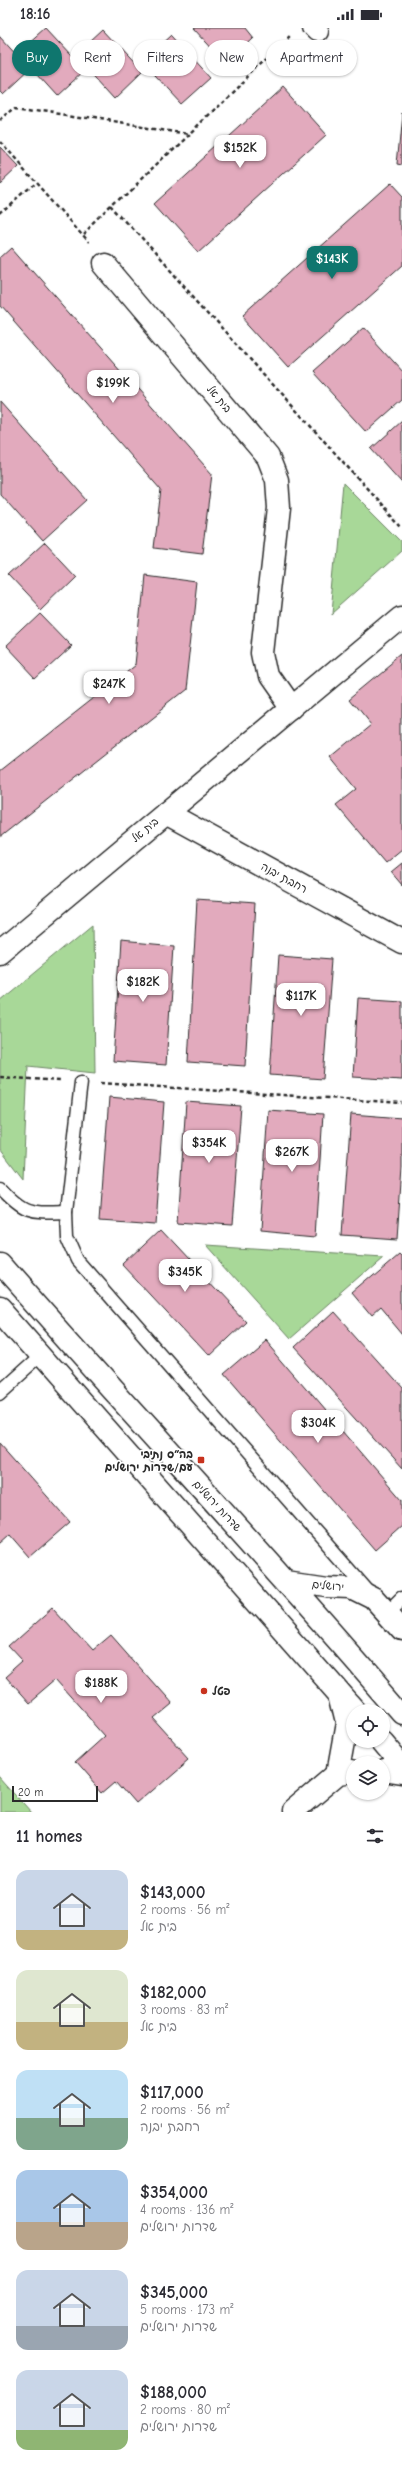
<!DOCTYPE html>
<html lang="en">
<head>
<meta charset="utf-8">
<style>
	body { margin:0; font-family:"Comic Neue","Playpen Sans Hebrew",sans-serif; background:#f2f2f3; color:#2b2b33; height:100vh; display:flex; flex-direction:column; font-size:15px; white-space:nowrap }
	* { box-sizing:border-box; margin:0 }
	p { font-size:13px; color:#7c7c81 }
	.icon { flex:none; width:22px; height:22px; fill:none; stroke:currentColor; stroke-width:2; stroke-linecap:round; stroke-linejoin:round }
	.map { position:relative; height:1784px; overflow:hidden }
	.side { display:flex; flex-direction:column; background:#fff; flex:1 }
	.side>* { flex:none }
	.top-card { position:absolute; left:12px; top:12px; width:378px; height:36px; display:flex; gap:8px }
	.tools { position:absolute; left:346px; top:1676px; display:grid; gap:8px }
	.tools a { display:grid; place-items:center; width:44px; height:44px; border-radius:50%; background:#fff; box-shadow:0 1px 3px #0004; font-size:20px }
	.scale { position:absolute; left:12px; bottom:10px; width:86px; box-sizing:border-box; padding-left:4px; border:2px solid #2b2b2b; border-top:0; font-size:11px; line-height:14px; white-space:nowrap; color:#2b2b2b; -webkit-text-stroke:3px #fff; paint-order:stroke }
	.price { position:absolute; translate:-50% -34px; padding:0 9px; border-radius:8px; background:#fff; color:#222; font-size:13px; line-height:26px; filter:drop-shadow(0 1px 2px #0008) }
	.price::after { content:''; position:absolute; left:50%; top:24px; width:12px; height:9px; margin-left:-6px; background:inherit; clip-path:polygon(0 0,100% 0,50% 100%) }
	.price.selected { background:#0f766e; color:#fff }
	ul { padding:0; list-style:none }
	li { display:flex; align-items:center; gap:12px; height:100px; padding:0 16px }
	li span { display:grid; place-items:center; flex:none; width:112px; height:80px; border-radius:12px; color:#555 }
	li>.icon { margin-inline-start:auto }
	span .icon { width:48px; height:48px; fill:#fffc; stroke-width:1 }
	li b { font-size:17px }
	h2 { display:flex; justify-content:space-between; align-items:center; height:48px; padding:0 16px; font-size:17px }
	.chip { padding:0 14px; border-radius:18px; background:#fff; box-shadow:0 1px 3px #0004; font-size:14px; line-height:36px }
	.chip.selected { background:#0f766e; color:#fff }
	.status { display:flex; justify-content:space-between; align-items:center; height:28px; padding:0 20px; background:#fff; direction:ltr }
	.status svg { height:11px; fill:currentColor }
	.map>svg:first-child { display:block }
	.green { fill:#a8d898; stroke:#6a8262 }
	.building { fill:#e2aabd; stroke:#2b2b2b }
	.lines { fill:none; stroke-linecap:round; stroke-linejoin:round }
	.service-casing { stroke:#2b2b2b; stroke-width:15 }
	.minor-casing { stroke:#2b2b2b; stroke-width:25 }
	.tertiary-casing { stroke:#2b2b2b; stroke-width:25 }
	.path { stroke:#2b2b2b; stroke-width:2.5; stroke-dasharray:4 3; stroke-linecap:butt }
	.service { stroke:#fff; stroke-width:12 }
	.minor { stroke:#fff; stroke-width:22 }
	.tertiary { stroke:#fff; stroke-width:22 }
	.poi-dot { fill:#c8321e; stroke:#fff; stroke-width:1.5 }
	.labels { text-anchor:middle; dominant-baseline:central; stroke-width:3.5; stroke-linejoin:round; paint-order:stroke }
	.street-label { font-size:11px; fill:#2b2b2b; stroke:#fff }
	.poi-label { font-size:11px; font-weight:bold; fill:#2b2b2b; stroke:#fff; text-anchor:end }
</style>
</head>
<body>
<div class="status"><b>18:16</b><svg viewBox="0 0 49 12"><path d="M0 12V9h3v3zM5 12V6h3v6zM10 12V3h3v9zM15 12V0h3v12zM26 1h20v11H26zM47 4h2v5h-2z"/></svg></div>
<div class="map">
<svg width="402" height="1784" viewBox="0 0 402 1784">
	<rect width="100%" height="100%" fill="#fff"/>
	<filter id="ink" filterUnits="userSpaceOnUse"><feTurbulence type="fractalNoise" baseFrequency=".025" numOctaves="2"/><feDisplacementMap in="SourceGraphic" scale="8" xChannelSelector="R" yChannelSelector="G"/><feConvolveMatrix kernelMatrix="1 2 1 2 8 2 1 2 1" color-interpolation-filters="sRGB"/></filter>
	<g filter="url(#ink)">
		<g class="green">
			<polygon points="343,455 402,514 402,523 331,586"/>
			<polygon points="93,896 95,1045 28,1038 23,1151 0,1121 0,973"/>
			<polygon points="205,1217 384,1228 289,1311"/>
			<polygon points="0,1749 31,1784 0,1784"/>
		</g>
		<g class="building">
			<polygon points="46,0 85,42 57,68 18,25"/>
			<polygon points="194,0 245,0 253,10 226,35"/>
			<polygon points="103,2 142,44 115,70 76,27"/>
			<polygon points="171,6 211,50 182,76 142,33"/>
			<polygon points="0,8 30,41 3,66 0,63"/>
			<polygon points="283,59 326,107 198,223 155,175"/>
			<polygon points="402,84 402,138 397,137"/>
			<polygon points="0,119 18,138 0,155"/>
			<polygon points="390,156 402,169 402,238 288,339 242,288"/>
			<polygon points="11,218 212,446 202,526 154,520 161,462 0,278 0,228"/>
			<polygon points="363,300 402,343 402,372 366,404 312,345"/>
			<polygon points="0,374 87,472 42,513 0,466"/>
			<polygon points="402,393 402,455 371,421"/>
			<polygon points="45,515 75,547 40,581 9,548"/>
			<polygon points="145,547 197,554 185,663 0,809 0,743 136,636"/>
			<polygon points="40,585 71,617 35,650 5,618"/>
			<polygon points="402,628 402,821 385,835 336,777 356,761 330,729 370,696 350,671"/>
			<polygon points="402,835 402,857 391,844"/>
			<polygon points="197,872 255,876 245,1038 188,1034"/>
			<polygon points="121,913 174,918 166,1037 113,1033"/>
			<polygon points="278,927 332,931 323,1051 270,1047"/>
			<polygon points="358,970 402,973 402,1052 353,1049"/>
			<polygon points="109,1069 164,1074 155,1195 100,1191"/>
			<polygon points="186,1074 241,1078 232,1198 178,1194"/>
			<polygon points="268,1082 323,1086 315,1208 260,1203"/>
			<polygon points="351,1086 402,1090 402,1140 397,1211 342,1207"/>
			<polygon points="161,1202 246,1293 209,1328 124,1237"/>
			<polygon points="400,1224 402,1226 402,1306 381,1281 372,1289 352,1265"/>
			<polygon points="333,1283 402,1360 402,1441 293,1320"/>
			<polygon points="265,1312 402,1472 402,1498 375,1522 224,1347"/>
			<polygon points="0,1415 70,1494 30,1529 10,1506 0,1515"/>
			<polygon points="53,1580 92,1623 111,1607 171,1675 153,1690 189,1730 136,1776 116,1753 102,1765 75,1734 105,1707 56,1652 28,1676 4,1649 22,1633 9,1619"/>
		</g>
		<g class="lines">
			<g class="service-casing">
				<g id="service">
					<polyline points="81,1054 66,1184 67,1208 78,1233 367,1562"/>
					<path d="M0,1160C25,1187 31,1185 66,1184"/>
					<polyline points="0,1364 41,1327"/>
					<polyline points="387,1585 402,1570"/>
				</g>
			</g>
			<g class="minor-casing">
				<g id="minor">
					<polyline points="314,0 317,3"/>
					<polyline points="103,235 268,429 277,452 279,480 263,624 268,648 291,681"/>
					<polyline points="166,785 402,914"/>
					<polyline points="0,924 402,588"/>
					<polyline points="286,1553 326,1559 352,1560 374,1571 402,1602"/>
					<polyline points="383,1743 402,1746"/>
					<polyline points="338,1746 347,1696 340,1667"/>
					<polyline points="293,1784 338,1746 352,1744"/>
				</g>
			</g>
			<g class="tertiary-casing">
				<g id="tertiary">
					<path d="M0,1235C133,1387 272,1533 402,1686"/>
					<polyline points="0,1281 355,1683"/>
					<polyline points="381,1713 402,1738"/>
				</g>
			</g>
			<g class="path">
				<polyline points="0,93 17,79 188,106"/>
				<polyline points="0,113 89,214"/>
				<polyline points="112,179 402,499"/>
				<polyline points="0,188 36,156"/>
				<polyline points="84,206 290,8"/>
				<polyline points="0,1049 60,1053"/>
				<polyline points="101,1055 402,1075"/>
			</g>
			<use href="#service" class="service"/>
			<use href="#minor" class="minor"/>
			<use href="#tertiary" class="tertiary"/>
		</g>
	</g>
	<g class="poi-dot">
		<rect x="197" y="1428" width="8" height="8" rx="2"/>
		<circle cx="204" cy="1663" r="4"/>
	</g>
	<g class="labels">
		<g class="street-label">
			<text transform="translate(219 371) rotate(50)">בית אל</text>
			<text transform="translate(145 802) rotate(-40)">בית אל</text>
			<text transform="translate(284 850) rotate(29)">רחבת יבנה</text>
			<text transform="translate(217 1478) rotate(47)">שדרות ירושלים</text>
			<text transform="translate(328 1558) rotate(5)">ירושלים</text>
		</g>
		<g class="poi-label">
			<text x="193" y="1426">בה״ס נתיבי<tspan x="193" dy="13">עם/שדרות ירושלים</tspan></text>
			<text x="212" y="1663" text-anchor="start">פטל</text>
		</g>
	</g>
</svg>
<div class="tools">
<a><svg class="icon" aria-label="locate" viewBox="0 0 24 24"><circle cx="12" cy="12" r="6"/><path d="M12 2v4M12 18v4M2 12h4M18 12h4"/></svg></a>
<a><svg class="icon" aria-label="layers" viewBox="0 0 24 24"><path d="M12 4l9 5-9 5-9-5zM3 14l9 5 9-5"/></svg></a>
</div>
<div class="scale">20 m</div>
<b class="price" style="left:240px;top:141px">$152K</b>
<b class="price selected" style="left:332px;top:252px">$143K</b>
<b class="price" style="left:113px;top:376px">$199K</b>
<b class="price" style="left:109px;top:677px">$247K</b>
<b class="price" style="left:143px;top:975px">$182K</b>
<b class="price" style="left:301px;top:989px">$117K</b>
<b class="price" style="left:209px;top:1136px">$354K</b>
<b class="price" style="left:292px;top:1145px">$267K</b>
<b class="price" style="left:185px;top:1265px">$345K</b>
<b class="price" style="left:318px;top:1416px">$304K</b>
<b class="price" style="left:101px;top:1676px">$188K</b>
<div class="top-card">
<a class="chip selected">Buy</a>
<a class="chip">Rent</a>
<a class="chip">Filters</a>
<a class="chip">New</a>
<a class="chip">Apartment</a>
</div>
</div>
<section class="side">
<h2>11 homes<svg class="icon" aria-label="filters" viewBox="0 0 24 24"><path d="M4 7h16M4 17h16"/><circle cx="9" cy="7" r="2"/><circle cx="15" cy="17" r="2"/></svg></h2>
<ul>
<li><span style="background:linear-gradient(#c9d6e8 75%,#c2b280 0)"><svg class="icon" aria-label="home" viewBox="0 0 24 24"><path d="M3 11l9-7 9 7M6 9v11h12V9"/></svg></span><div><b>$143,000</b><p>2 rooms · 56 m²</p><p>בית אל</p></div></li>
<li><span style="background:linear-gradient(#dfe7d0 65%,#c2b280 0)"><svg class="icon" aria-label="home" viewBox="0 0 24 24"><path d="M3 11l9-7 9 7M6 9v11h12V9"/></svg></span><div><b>$182,000</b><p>3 rooms · 83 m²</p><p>בית אל</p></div></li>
<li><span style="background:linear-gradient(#bfe0f5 60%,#7fa58c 0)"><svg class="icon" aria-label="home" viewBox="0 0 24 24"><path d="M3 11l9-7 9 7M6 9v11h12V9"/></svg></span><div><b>$117,000</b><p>2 rooms · 56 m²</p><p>רחבת יבנה</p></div></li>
<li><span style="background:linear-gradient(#a9c7e8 65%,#b9a48a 0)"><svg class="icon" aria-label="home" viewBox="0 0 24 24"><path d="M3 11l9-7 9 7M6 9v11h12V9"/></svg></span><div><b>$354,000</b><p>4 rooms · 136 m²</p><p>שדרות ירושלים</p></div></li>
<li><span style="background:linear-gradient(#c9d6e8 70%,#9aa5b1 0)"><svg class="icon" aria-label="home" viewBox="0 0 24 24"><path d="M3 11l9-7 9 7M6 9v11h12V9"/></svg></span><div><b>$345,000</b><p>5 rooms · 173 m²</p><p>שדרות ירושלים</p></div></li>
<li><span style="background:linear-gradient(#c9d6e8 75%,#8fb573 0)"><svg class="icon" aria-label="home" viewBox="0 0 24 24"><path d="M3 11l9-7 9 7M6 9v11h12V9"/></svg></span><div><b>$188,000</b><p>2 rooms · 80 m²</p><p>שדרות ירושלים</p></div></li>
</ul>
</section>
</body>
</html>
